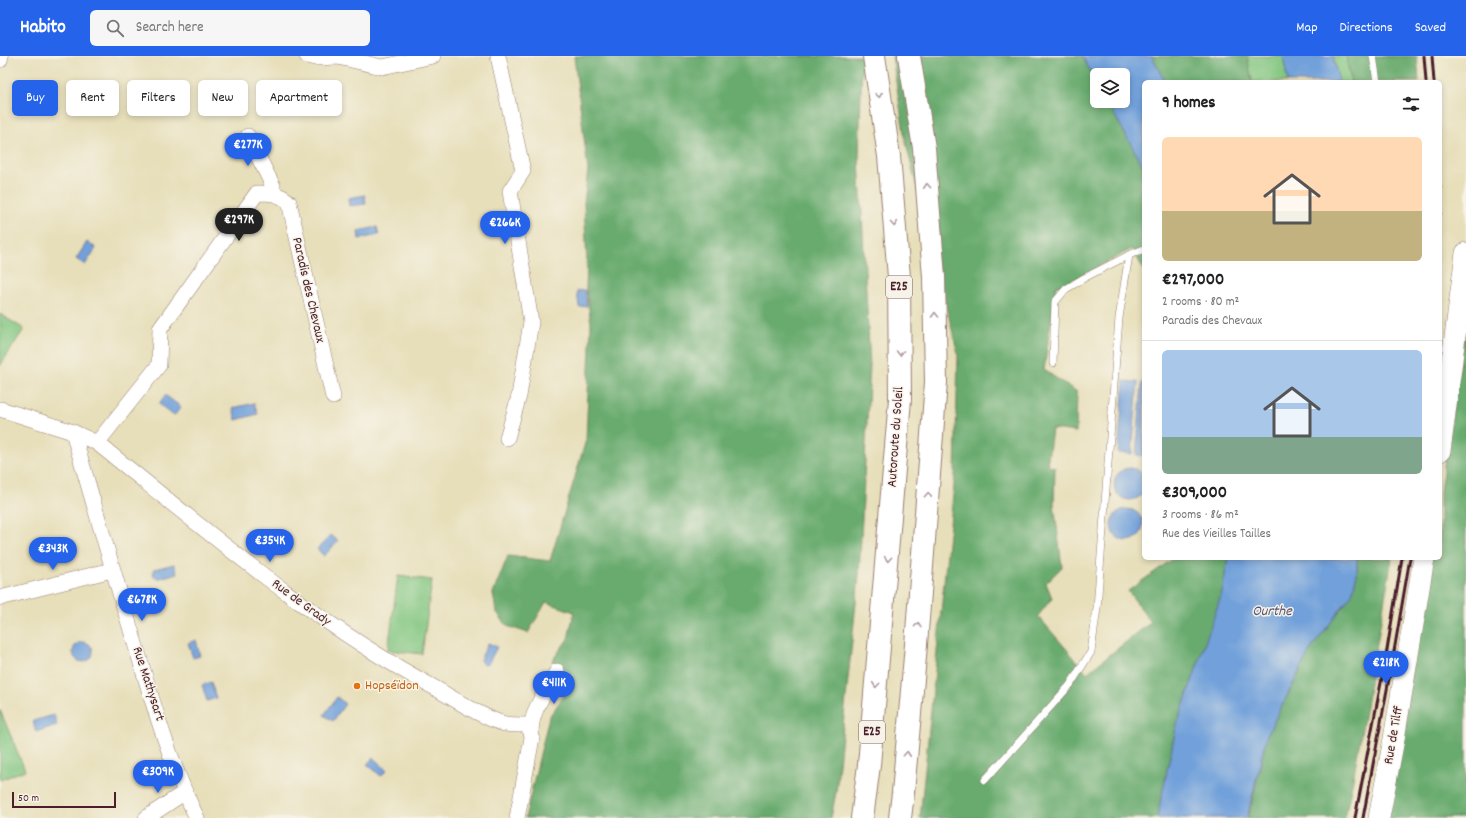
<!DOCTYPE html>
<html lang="en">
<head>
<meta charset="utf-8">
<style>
	body { margin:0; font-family:Dekko,sans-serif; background:#f6f6f6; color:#222; height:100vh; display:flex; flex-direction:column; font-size:15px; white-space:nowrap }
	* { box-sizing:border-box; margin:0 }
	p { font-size:13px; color:#767676 }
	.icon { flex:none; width:22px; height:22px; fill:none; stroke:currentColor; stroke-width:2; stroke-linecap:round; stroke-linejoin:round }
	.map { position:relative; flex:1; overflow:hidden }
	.sheet { position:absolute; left:1142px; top:24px; width:300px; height:480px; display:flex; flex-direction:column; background:#fff; border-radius:6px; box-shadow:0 2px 6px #0003 }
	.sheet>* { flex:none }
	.guide { position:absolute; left:12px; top:24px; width:380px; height:36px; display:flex; gap:8px }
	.tools { position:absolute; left:1090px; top:12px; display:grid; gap:8px }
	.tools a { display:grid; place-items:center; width:40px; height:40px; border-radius:6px; background:#fff; box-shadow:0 2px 6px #0003; font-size:20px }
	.scale { position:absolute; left:12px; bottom:10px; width:104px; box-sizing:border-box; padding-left:4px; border:2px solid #4a1f2b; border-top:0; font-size:11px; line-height:14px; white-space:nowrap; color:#4a1f2b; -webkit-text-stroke:3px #f7f3e8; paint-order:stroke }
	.price { position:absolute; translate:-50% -34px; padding:0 9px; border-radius:14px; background:#2563eb; color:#fff; font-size:13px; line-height:26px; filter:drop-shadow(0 1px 2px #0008) }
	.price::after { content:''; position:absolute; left:50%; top:24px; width:12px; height:9px; margin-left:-6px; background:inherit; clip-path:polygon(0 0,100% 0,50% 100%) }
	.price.on { background:#222; color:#fff }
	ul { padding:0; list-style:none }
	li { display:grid; align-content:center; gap:8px; height:212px; padding:0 20px }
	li+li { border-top:1px solid #e0e0e0 }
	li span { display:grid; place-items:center; height:124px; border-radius:6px; color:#555 }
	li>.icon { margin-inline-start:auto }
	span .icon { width:72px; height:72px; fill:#fffc; stroke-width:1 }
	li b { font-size:17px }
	h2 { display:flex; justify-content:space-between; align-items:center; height:48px; padding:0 20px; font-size:17px }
	.chip { padding:0 14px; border-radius:6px; background:#fff; box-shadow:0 2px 6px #0003; font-size:14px; line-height:36px }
	.chip.on { background:#2563eb; color:#fff }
	header { display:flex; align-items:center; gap:24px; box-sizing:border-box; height:56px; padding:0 20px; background:#2563eb; color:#fff }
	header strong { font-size:19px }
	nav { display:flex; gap:22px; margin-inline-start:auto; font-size:14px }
	.search { width:280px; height:36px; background:#f6f6f6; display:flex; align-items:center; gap:10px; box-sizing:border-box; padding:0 14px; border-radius:6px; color:#767676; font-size:15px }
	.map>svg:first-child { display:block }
	.green { fill:#82c680; stroke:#667256 }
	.forest { fill:#69ab6e; stroke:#5a654c }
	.water { fill:#71a0da; stroke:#5e6082 }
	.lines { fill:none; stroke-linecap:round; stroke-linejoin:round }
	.service-casing { stroke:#987f72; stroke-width:8 }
	.minor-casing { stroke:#987f72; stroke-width:16 }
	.secondary-casing { stroke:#987f72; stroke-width:22 }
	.motorway-casing { stroke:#987f72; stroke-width:24 }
	.service { stroke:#fff; stroke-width:7 }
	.minor { stroke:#fff; stroke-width:15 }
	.secondary { stroke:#fff; stroke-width:21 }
	.motorway { stroke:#fff; stroke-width:22 }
	.rail { stroke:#4a1f2b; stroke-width:3 }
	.oneway { stroke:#ae9aa0 }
	.food-dot { fill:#e8710a; stroke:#f7f3e8; stroke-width:1.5 }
	.labels { text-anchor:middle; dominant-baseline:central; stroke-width:3; stroke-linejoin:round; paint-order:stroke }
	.shield { fill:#f7f3e8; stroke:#7e5f64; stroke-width:1 }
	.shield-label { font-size:13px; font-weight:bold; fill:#4a1f2b }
	.street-label { font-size:14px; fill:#4a1f2b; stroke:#f7f3e8 }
	.food-label { font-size:14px; fill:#c56008; stroke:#f7f3e8; text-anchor:start }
	.water-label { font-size:15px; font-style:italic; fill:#5a5371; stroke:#f7f3e8 }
</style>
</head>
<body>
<header>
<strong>Habito</strong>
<div class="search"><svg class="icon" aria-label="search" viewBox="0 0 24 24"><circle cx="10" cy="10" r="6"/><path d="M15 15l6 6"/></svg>Search here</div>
<nav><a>Map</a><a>Directions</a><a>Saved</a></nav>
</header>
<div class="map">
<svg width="1466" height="762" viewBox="0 0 1466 762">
	<rect width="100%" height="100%" fill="#f7f3e8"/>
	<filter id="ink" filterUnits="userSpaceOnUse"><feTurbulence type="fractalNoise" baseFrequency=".025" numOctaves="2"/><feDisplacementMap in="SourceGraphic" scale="8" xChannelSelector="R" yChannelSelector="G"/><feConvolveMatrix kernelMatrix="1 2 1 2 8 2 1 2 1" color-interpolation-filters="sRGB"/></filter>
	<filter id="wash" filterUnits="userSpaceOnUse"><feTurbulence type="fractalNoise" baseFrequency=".012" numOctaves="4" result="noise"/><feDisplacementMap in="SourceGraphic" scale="16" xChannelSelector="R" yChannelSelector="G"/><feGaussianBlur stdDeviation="0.9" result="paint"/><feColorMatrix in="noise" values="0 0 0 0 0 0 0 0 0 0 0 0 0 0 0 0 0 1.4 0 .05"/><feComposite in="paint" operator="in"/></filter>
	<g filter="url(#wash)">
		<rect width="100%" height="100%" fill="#e7dfba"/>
		<g class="green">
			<polygon points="1247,0 1283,0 1288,26 1252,26"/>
			<polygon points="1333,0 1346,0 1351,26 1339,26"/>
			<polygon points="0,258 24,273 0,310"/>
			<polygon points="398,520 432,524 422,598 388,594"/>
			<polygon points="0,654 25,714 0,724"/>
		</g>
		<g class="forest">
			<polygon points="574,0 862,0 859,103 870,309 859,519 836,736 831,762 525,762 549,661 561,644 573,619 552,605 568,583 574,556 546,546 528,577 507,570 496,555 493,537 508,500 550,505 586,384 591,267 586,233 587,207 584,147 588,114"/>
			<polygon points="892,0 1082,0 1097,27 1097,45 1107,45 1144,112 1144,214 1132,193 1079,221 1056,231 1044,314 1077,336 1076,376 1052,373 1047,410 1055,411 1054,448 1062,511 1046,527 1052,542 1038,560 1087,617 1151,566 1128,535 1174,502 1228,502 1222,537 1176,672 1157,762 920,762 955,419 958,298 905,83"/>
			<polygon points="1152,0 1247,0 1252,26 1165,26"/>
			<polygon points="1346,0 1417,0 1419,26 1351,26"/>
			<polygon points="1466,269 1466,762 1387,762 1430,502 1440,502 1440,435"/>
			<polygon points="1357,502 1392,502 1354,718 1345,762 1248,762 1267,679 1311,593 1352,538 1357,518"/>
		</g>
		<g class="water">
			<polygon points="1082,0 1152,0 1165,26 1144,26 1144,112 1107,45 1123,45 1123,19 1097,19 1097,27"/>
			<polygon points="1283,0 1333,0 1339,26 1288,26"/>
			<polygon points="365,139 366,148 349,150 348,142"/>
			<polygon points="377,171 379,179 359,183 358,175"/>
			<polygon points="87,186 96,192 85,209 76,203"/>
			<polygon points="585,234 587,250 579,251 577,235"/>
			<polygon points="1124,325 1138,326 1132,398 1118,397"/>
			<polygon points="1142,326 1144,326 1144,400 1136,399"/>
			<polygon points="165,339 181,351 174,360 159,348"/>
			<polygon points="254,347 258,358 236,364 233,352"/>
			<circle cx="1130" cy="428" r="16"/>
			<circle cx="1127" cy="469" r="16"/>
			<polygon points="331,479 338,485 324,500 317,493"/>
			<polygon points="1228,502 1357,502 1357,518 1352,538 1311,593 1267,679 1247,762 1157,762 1176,672 1222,537"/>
			<polygon points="174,508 177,517 157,523 156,521 154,521 153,516 155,515 154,513"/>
			<polygon points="196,584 200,600 193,602 188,587"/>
			<circle cx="83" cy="596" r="10"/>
			<polygon points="488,587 497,591 488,608 483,609 480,604"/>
			<polygon points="211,626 216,642 207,645 202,629"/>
			<polygon points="337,641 345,648 333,665 324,659"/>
			<polygon points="54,659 57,669 36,676 33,665"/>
			<polygon points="373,702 387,714 381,720 367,708"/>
		</g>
	</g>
	<g filter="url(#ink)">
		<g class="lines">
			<g class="service-casing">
				<g id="service">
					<polyline points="1373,0 1377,26"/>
					<polyline points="1053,307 1055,246 1066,233 1084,222 1129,199 1144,193"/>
					<polyline points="985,724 1070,629 1091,596 1097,552 1119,262 1129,199"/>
				</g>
			</g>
			<g class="minor-casing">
				<g id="minor">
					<polyline points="307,0 315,2 338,1 382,11 433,0"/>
					<polyline points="498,0 523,115 510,135 531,266 519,340 507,382"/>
					<polyline points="0,4 1,0"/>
					<polyline points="248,80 273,130 272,137"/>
					<path d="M0,353L73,376L97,387C206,474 312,566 435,632C454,643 485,663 505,668C512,669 519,669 526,669L531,675"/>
					<path d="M73,376C94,449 115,522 137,594C154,651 171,709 197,762"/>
					<path d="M97,387L159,309L160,273L257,137C270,137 279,137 289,146L333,341"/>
					<polyline points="0,542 112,514"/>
					<polyline points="146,762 185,736"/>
					<path d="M517,762L532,682C527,659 547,634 557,615"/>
				</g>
			</g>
			<g class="secondary-casing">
				<g id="secondary">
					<polyline points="1440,395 1466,197"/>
					<polyline points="1379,762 1394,683 1424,502"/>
				</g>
			</g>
			<g class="motorway-casing">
				<g id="motorway">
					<polyline points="862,762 869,709 900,343 899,221 889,100 874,0"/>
					<polyline points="900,762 903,737 916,589 936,326 934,221 924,92 909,0"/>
				</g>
			</g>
			<use href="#service" class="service"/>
			<use href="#minor" class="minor"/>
			<use href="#secondary" class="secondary"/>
			<use href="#motorway" class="motorway"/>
			<g class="rail">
				<polyline points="1424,0 1426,26"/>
				<polyline points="1432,0 1434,26"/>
				<polyline points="1440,130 1440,158"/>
				<polyline points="1355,762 1385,606 1402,502"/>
				<polyline points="1363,762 1392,607 1410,502"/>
			</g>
		</g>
		<defs><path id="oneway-chevron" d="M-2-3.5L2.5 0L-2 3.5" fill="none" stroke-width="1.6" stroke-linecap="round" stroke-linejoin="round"/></defs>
		<g class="oneway">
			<use href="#oneway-chevron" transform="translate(879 39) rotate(81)"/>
			<use href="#oneway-chevron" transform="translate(927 130) rotate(-94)"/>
			<use href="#oneway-chevron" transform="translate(894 168) rotate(85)"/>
			<use href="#oneway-chevron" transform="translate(935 259) rotate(-91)"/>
			<use href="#oneway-chevron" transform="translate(900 297) rotate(89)"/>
			<use href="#oneway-chevron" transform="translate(928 439) rotate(-86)"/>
			<use href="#oneway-chevron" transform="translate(888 503) rotate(95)"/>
			<use href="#oneway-chevron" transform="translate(918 569) rotate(-86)"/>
			<use href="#oneway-chevron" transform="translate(876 629) rotate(95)"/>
			<use href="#oneway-chevron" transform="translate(907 698) rotate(-85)"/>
		</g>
	</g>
	<circle class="food-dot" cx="357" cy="630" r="4"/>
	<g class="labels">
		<g class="shield">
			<rect x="886" y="220" width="26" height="22" rx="3"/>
			<rect x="859" y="665" width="26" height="22" rx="3"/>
		</g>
		<g class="shield-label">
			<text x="899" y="231">E25</text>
			<text x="872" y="676">E25</text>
		</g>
		<g class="street-label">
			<text transform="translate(308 234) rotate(77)">Paradis des Chevaux</text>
			<text transform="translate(896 381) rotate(-86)">Autoroute du Soleil</text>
			<text transform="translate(301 547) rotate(36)">Rue de Grady</text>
			<text transform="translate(148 628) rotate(72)">Rue Mathysart</text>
			<text transform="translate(1394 679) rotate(-80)">Rue de Tilff</text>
		</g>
		<g class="food-label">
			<text x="365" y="630">Hopséïdon</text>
		</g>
		<g class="water-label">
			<text x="1272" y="556">Ourthe</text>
		</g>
	</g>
</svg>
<div class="tools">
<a><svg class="icon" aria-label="layers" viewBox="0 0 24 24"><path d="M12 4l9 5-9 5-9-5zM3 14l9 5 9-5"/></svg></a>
</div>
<div class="scale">50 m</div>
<b class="price" style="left:248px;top:111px">€277K</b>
<b class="price on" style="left:239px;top:186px">€297K</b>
<b class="price" style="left:505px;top:189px">€266K</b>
<b class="price" style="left:270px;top:507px">€354K</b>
<b class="price" style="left:53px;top:515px">€343K</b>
<b class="price" style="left:142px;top:566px">€678K</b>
<b class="price" style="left:1386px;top:629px">€218K</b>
<b class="price" style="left:554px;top:649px">€411K</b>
<b class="price" style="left:158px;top:738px">€309K</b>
<div class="guide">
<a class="chip on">Buy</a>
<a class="chip">Rent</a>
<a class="chip">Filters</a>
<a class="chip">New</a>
<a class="chip">Apartment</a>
</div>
<section class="sheet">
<h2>9 homes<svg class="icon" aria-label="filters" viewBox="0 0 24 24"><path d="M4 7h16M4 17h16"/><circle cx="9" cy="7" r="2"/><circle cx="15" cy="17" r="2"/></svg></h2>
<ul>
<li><span style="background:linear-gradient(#ffd9b3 60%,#c2b280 0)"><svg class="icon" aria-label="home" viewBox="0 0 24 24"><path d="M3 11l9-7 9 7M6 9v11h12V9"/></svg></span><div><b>€297,000</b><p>2 rooms · 80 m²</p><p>Paradis des Chevaux</p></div></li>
<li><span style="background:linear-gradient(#a9c7e8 70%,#7fa58c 0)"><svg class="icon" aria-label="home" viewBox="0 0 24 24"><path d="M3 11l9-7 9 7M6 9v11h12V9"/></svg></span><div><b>€309,000</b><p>3 rooms · 86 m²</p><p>Rue des Vieilles Tailles</p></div></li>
</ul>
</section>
</div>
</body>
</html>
